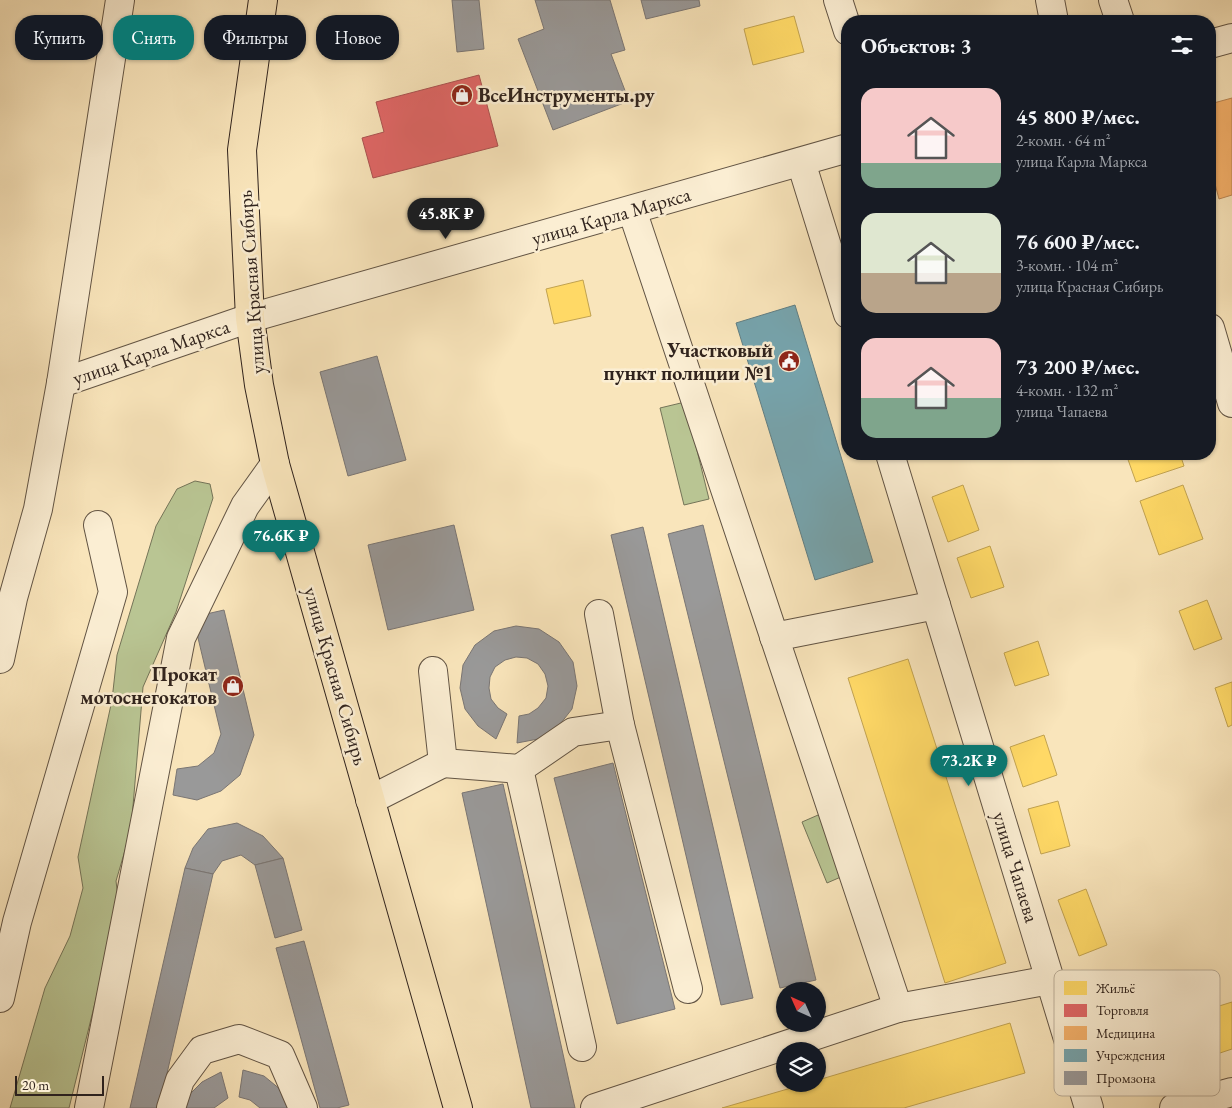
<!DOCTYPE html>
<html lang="ru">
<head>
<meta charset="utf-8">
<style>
	body { margin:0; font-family:"EB Garamond",serif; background:#20242c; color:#f1f3f6; height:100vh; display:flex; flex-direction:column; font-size:19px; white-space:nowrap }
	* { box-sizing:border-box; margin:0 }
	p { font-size:16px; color:#9ea1a6 }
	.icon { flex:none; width:28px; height:28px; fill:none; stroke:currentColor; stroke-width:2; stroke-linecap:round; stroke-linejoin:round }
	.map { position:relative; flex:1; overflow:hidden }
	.panel { position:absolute; left:841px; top:15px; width:375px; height:445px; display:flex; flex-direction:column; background:#171b24; border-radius:20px; box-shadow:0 1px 4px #0004 }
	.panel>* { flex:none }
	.banner { position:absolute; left:15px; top:15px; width:475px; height:45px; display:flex; gap:10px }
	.needle { width:32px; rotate:315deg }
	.controls { position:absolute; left:776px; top:982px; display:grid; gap:10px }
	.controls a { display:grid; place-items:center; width:50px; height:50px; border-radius:50%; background:#171b24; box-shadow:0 1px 4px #0004; font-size:25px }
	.scale { position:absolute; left:15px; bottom:12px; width:89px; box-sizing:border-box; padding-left:5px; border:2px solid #30231d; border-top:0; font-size:14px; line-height:18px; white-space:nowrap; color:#30231d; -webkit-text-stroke:4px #fbeed3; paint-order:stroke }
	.price { position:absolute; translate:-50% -42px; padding:0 11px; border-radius:18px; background:#0f766e; color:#fff; font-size:16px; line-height:32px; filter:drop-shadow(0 1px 2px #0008) }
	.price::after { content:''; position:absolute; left:50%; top:30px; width:15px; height:11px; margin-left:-8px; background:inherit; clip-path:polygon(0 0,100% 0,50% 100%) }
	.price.current { background:#222; color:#fff }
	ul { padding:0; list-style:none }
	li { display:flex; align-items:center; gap:15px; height:125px; padding:0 20px }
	li span { display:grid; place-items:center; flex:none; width:140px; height:100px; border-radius:15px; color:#555 }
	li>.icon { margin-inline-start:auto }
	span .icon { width:60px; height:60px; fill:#fffc; stroke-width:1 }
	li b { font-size:21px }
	h2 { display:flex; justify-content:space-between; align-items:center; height:60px; padding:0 20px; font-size:21px }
	.chip { padding:0 18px; border-radius:20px; background:#171b24; box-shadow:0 1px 4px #0004; font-size:18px; line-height:45px }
	.chip.current { background:#0f766e; color:#fff }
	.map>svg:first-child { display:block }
	.green { fill:#b9c593; stroke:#747458 }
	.homes { fill:#ffd966; stroke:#c1a250 }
	.shops { fill:#e06666; stroke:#ab5250 }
	.health { fill:#f6b26b; stroke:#bb8754 }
	.public { fill:#76a5af; stroke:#617e83 }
	.industry { fill:#999; stroke:#7a7674 }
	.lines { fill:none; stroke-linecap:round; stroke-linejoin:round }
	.minor-casing { stroke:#625444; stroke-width:30 }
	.major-casing { stroke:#30231d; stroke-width:30 }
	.minor { stroke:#fbeed3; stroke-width:28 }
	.major { stroke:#f9e5bb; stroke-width:28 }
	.labels { text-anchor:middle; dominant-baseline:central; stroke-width:5; stroke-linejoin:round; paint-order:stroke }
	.poi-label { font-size:20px; font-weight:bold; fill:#30231d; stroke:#fbeed3; text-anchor:end }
	.street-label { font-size:20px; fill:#30231d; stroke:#fbeed3 }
	.key { fill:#fbeed3; stroke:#beb19c; stroke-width:1 }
	.key-label { font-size:14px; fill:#30231d }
</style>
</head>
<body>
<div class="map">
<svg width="1232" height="1108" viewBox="0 0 1232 1108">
	<rect width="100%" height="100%" fill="#f9e5bb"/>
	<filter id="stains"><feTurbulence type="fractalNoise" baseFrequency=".004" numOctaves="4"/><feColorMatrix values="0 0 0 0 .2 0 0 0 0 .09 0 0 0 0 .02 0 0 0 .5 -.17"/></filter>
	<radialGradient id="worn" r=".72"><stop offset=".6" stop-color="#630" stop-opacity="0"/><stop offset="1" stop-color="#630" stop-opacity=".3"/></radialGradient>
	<g class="green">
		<polygon points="685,402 709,499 684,505 660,408"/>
		<polygon points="195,481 210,484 213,498 176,612 143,687 131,830 116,881 119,906 69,1108 10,1108 45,988 70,936 83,888 78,857 112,700 117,655 156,526 177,489"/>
		<polygon points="825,812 850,873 827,883 802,822"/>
	</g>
	<g class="homes">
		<polygon points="794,16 804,52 753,65 744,29"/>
		<polygon points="583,280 591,316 554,324 546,289"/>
		<polygon points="1126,454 1180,454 1184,466 1136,482"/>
		<polygon points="963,485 979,530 948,542 932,497"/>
		<polygon points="1183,485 1203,539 1159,555 1140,501"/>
		<polygon points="990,546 1004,587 971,598 957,558"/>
		<polygon points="1207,600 1222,639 1194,650 1179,611"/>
		<polygon points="1038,641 1049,675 1015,686 1004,653"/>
		<polygon points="908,659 1006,963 945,983 848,678"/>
		<polygon points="1232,682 1232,725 1228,727 1215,688"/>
		<polygon points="1044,735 1057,775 1023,787 1010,747"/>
		<polygon points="1058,801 1070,846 1041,854 1028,809"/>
		<polygon points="1086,889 1107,945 1079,956 1058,900"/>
		<polygon points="1232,1002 1232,1049 1214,1055 1200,1012"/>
		<polygon points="1010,1023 1025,1073 904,1108 722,1108 805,1084 818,1084 818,1080"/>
	</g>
	<polygon class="shops" points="479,75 498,146 373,178 362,138 384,132 376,102"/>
	<polygon class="health" points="1232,98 1232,195 1219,199 1210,165 1210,104"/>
	<polygon class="public" points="795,305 873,562 815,580 736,323"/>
	<g class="industry">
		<polygon points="452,0 479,0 484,49 457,52"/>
		<polygon points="535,0 610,0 625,50 611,54 629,101 553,130 518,39 544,29"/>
		<polygon points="641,0 699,0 700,6 646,19"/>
		<polygon points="377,356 406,460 348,476 320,372"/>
		<polygon points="454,525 474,610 388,630 368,545"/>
		<polygon points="703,525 816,980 780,988 668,534"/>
		<polygon points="643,527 753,998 721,1005 611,535"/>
		<polygon points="224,610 254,735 240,775 221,791 197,800 173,795 177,769 198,766 214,753 221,734 193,617"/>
		<polygon points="516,626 539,629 559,642 573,662 577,686 572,709 557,728 538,739 517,743 519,716 529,714 538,708 546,698 548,686 545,674 538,664 527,658 516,657 505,660 495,667 490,677 489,688 491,699 498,708 507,714 496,739 478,726 465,709 460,688 463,665 475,645 494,631"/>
		<polygon points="613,763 675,1009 617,1024 554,778"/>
		<polygon points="503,784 575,1108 531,1108 462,793"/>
		<polygon points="237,823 263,836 283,858 255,865 241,855 222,861 213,874 185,868 193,848 208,829"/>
		<polygon points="283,858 302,930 275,938 255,865"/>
		<polygon points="185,868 213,874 159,1108 130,1108"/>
		<polygon points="304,941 349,1105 337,1108 320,1108 276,948"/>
		<polygon points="243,1070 264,1076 281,1090 292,1108 260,1108 250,1100 239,1097"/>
		<polygon points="221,1072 228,1098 214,1108 183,1108 187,1097 202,1082"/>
	</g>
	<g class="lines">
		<g class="minor-casing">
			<g id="minor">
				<polyline points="838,0 848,31"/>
				<polyline points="1050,0 1054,21"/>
				<polyline points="1113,0 1120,21"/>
				<polyline points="1210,44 1232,38"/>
				<polyline points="801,162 848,314"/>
				<polyline points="1210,328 1232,403"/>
				<polyline points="61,383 250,318 848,148"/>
				<polyline points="890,454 1089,1108"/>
				<polyline points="599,614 620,725"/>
				<polyline points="774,637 936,605"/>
				<polyline points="0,659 13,598 38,509 61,383 120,0"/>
				<polyline points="443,763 519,769 573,732 620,725 688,989"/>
				<polyline points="519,769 582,1047"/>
				<polyline points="370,800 443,763 433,671"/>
				<polyline points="0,998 17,922 113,592 98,525"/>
				<polyline points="898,1008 1050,980"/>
				<polyline points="89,1108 181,638 245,506 275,464"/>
				<polyline points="171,1108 180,1080 202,1050 239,1039 280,1055 303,1108"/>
				<polyline points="595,1108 898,1008 632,210"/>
				<polyline points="1174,1108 1232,1092"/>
			</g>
		</g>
		<g class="major-casing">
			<polyline id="major" points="263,0 242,150 250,318 259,385 275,464 458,1108"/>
		</g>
		<use href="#minor" class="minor"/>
		<use href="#major" class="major"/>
	</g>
	<defs>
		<g id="shop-disc" transform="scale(1.125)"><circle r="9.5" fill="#8f2418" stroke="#fbeed3"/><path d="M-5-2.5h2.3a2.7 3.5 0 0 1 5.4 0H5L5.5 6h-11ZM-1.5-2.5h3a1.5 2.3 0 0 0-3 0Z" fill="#fff"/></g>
		<g id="civic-disc" transform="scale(1.125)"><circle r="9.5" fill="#8f2418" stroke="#fbeed3"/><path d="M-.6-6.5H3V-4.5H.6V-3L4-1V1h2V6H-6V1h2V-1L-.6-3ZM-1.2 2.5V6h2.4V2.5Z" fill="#fff"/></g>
	</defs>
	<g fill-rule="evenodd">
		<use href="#shop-disc" x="462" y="95"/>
		<use href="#civic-disc" x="789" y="361"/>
		<use href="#shop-disc" x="233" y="686"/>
	</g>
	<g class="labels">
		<g class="poi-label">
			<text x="478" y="95" text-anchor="start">ВсеИнструменты.ру</text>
			<text x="773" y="350">Участковый<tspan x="773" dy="23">пункт полиции №1</tspan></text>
			<text x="217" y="674">Прокат<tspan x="217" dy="23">мотоснегокатов</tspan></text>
		</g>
		<g class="street-label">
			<text transform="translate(611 216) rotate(-16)">улица Карла Маркса</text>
			<text transform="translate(251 282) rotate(-94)">улица Красная Сибирь</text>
			<text transform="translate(151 352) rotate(-19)">улица Карла Маркса</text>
			<text transform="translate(336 676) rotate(74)">улица Красная Сибирь</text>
			<text transform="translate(1016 867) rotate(73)">улица Чапаева</text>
		</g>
	</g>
	<rect x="1054" y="970" width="166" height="126" rx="8" class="key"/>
	<rect x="1064" y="981" width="23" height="14" fill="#ffd966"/>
	<rect x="1064" y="1004" width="23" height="13" fill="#e06666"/>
	<rect x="1064" y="1026" width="23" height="14" fill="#f6b26b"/>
	<rect x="1064" y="1049" width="23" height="13" fill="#76a5af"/>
	<rect x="1064" y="1071" width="23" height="14" fill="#999"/>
	<g class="key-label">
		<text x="1096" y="993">Жильё</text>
		<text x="1096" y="1015">Торговля</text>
		<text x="1096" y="1038">Медицина</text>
		<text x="1096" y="1060">Учреждения</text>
		<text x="1096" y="1083">Промзона</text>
	</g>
	<rect width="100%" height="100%" filter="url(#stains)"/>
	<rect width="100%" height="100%" fill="url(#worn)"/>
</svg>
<div class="controls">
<a><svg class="needle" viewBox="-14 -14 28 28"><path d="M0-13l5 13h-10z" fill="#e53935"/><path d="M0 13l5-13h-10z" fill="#9ea1a6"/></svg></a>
<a><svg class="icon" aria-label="layers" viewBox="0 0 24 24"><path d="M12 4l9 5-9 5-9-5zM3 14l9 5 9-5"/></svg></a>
</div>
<div class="scale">20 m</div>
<b class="price current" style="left:446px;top:240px">45.8K ₽</b>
<b class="price" style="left:281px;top:562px">76.6K ₽</b>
<b class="price" style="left:969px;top:787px">73.2K ₽</b>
<div class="banner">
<a class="chip">Купить</a>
<a class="chip current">Снять</a>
<a class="chip">Фильтры</a>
<a class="chip">Новое</a>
</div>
<section class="panel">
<h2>Объектов: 3<svg class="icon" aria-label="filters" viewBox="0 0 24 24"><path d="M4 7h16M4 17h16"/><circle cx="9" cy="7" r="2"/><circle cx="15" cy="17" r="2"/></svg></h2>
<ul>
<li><span style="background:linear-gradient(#f6c9c9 75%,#7fa58c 0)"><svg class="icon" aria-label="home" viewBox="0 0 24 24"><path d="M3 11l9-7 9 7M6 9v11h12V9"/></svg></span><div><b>45 800 ₽/мес.</b><p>2-комн. · 64 m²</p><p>улица Карла Маркса</p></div></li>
<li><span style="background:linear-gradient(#dfe7d0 60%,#b9a48a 0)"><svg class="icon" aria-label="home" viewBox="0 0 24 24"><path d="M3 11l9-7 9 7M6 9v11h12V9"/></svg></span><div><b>76 600 ₽/мес.</b><p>3-комн. · 104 m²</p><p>улица Красная Сибирь</p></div></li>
<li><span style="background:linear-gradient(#f6c9c9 60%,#7fa58c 0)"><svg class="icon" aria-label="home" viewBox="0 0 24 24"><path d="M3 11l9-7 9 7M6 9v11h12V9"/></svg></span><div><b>73 200 ₽/мес.</b><p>4-комн. · 132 m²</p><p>улица Чапаева</p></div></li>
</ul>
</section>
</div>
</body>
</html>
